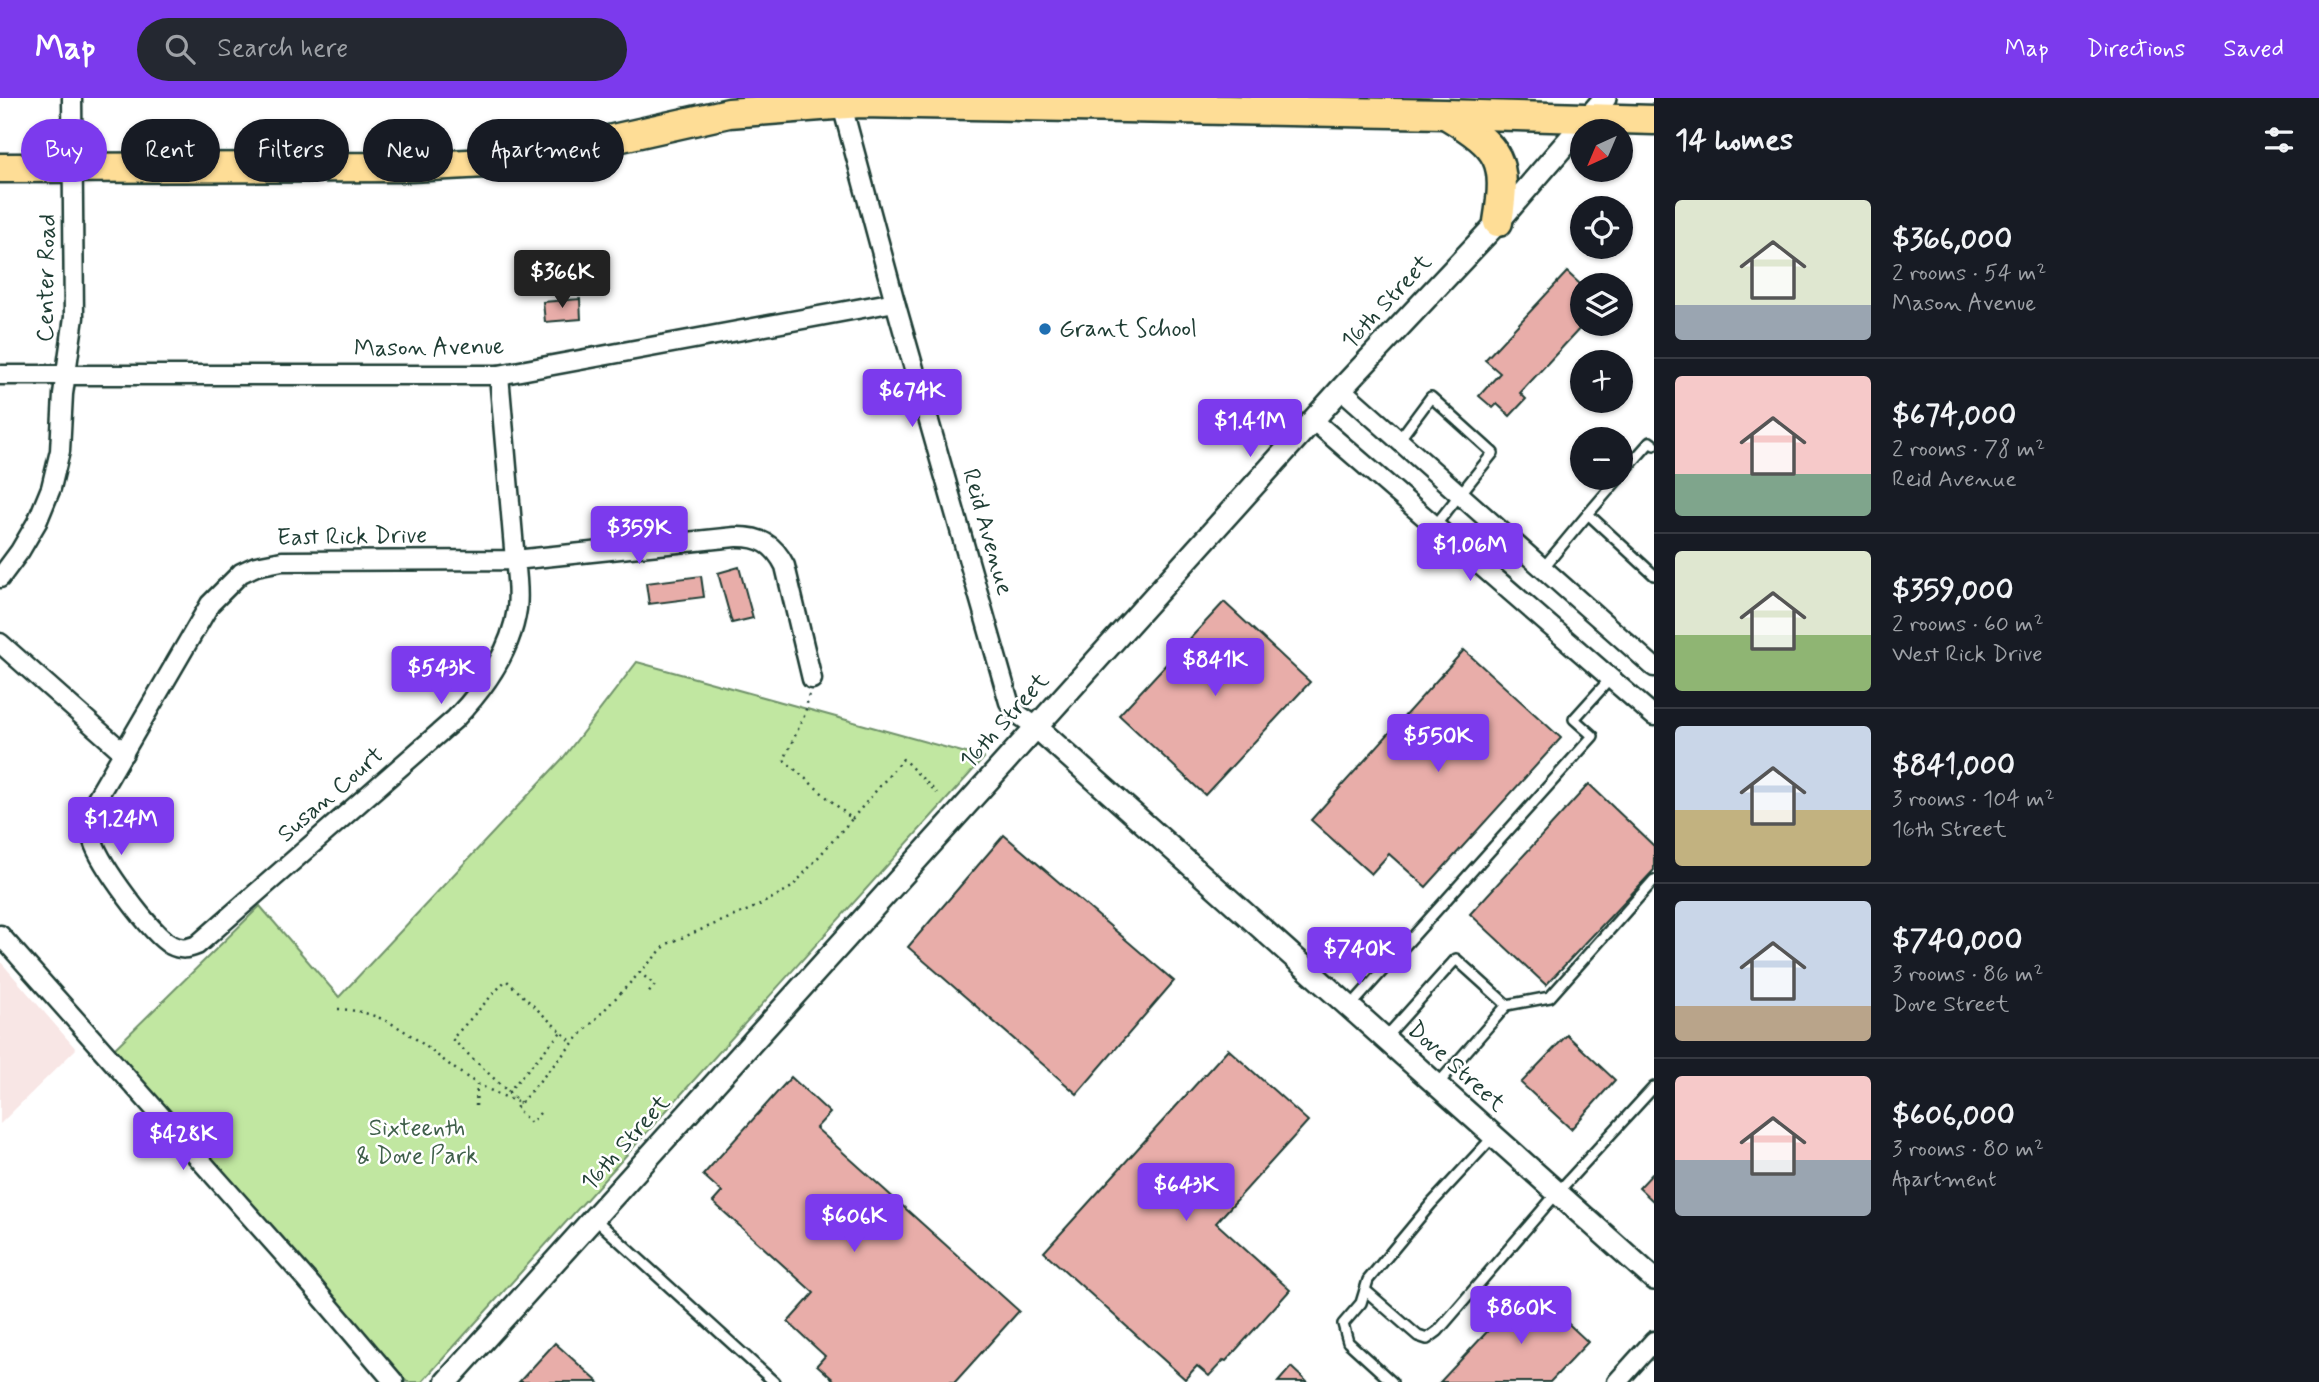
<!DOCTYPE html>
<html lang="en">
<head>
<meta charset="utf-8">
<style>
	body { margin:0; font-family:Mynerve,sans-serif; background:#242831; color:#f1f3f6; height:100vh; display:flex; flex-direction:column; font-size:26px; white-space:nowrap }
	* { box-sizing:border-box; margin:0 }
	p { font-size:23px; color:#9ea1a6 }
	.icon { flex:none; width:38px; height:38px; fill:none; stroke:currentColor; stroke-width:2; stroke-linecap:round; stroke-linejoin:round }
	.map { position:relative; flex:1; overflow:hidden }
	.panel { display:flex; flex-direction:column; background:#171b24; width:665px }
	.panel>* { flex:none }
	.guide { position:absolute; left:21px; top:21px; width:665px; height:63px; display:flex; gap:14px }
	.needle { width:46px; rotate:224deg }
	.buttons { position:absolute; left:1570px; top:21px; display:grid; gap:14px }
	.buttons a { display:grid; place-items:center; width:63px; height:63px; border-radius:50%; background:#171b24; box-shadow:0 2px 5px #0004; font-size:35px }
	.price { position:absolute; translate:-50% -60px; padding:0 16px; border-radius:7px; background:#7c3aed; color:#fff; font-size:23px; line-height:46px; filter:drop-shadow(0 2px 4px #0008) }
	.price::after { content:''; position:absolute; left:50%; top:42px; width:21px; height:16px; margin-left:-10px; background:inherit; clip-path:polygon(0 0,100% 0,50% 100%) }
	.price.current { background:#222; color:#fff }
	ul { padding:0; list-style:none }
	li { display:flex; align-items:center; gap:21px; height:175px; padding:0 21px }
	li+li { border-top:2px solid #363941 }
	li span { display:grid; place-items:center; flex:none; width:196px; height:140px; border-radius:7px; color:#555 }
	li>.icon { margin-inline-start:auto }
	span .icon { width:84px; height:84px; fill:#fffc; stroke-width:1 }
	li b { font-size:30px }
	h2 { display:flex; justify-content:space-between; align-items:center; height:84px; padding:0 21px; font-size:30px }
	.pill { padding:0 24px; border-radius:32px; background:#171b24; box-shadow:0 2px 5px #0004; font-size:24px; line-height:63px }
	.pill.current { background:#7c3aed; color:#fff }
	header { display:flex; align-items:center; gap:42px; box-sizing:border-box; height:98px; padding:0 35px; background:#7c3aed; color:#fff }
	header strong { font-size:33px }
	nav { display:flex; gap:38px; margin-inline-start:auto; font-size:24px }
	.search { width:490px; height:63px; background:#242831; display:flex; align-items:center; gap:18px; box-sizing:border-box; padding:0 24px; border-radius:38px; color:#9ea1a6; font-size:26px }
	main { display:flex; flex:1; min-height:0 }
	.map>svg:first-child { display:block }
	.built { fill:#f8e6e5 }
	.green { fill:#c1e7a1; stroke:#70926a; stroke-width:2 }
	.building { fill:#e8ada9; stroke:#1f3d34; stroke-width:2 }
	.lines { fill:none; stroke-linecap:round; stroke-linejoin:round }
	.service-casing { stroke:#1f3d34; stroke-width:14 }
	.minor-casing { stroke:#1f3d34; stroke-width:23 }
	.tertiary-casing { stroke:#1f3d34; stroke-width:26 }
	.primary-casing { stroke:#1f3d34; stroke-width:33 }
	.path { stroke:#1f3d34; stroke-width:2.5; stroke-dasharray:2 5; stroke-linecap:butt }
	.service { stroke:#fff; stroke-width:9 }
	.minor { stroke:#fff; stroke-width:18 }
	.tertiary { stroke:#fff; stroke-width:21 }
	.primary { stroke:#fedd96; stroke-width:28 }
	.poi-dot { fill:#1f6fb2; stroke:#fff; stroke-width:2.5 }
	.labels { text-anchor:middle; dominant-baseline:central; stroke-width:5; stroke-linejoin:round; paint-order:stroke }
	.street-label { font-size:24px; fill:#1f3d34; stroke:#fff }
	.poi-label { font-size:24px; fill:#1f3d34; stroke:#fff; text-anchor:start }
	.park-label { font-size:24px; fill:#3f5f4a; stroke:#fff }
</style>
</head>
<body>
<header>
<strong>Map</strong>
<div class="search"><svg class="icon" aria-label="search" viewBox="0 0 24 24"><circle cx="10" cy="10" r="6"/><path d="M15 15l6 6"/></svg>Search here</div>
<nav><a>Map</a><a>Directions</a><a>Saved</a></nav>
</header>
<main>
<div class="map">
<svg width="1654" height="1284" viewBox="0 0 1654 1284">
	<rect width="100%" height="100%" fill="#fff"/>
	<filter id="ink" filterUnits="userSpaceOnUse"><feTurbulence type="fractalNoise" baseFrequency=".0143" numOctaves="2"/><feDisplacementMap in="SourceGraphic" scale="14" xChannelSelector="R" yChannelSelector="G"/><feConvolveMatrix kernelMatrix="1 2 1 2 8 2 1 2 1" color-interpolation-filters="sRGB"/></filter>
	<g filter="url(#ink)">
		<polygon class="built" points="0,863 76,951 0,1026"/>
		<polygon class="green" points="637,564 984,660 422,1284 407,1284 113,952 260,808 339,899 563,660"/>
		<g class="building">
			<polygon points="1567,174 1582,188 1582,228 1520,295 1526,301 1510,318 1497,306 1493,310 1479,298 1500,275 1485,262"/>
			<polygon points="580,201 581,221 545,224 543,204"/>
			<polygon points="739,469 753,520 732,525 718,475"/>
			<polygon points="701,478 704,499 649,506 646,485"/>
			<polygon points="1224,504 1310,584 1205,697 1119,617"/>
			<polygon points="1464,552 1561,640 1426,789 1389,756 1371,776 1311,722"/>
			<polygon points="1589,686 1654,748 1654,772 1546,887 1470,816"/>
			<polygon points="1004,737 1174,883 1077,996 908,849"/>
			<polygon points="1567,937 1615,982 1571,1031 1521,985"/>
			<polygon points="1228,951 1308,1023 1216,1125 1290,1192 1226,1263 1224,1262 1209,1278 1197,1268 1185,1281 1044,1154"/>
			<polygon points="791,979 830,1015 816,1030 1019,1213 955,1284 836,1284 817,1267 825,1258 788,1224 814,1195 713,1104 722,1094 703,1077"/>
			<polygon points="1654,1074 1654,1104 1639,1090"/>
			<polygon points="1529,1189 1588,1244 1550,1284 1440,1284"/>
			<polygon points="555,1245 598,1284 519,1284"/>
			<polygon points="1291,1269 1307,1284 1278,1284"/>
		</g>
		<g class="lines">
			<g class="service-casing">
				<g id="service">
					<polyline points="1399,342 1431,299 1493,355 1434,429"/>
					<polyline points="1620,378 1650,344 1654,347"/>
					<polyline points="1588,416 1619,380"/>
					<polyline points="1543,470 1588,416 1654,477"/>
					<polyline points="1350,909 1593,638 1574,621 1611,580"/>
					<polyline points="1385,940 1456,861 1507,907"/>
					<polyline points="1437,987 1507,907 1550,899 1654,782"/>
					<polyline points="595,1121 774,1284"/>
					<polyline points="1365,1192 1418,1238 1427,1241 1438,1233 1557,1095 1654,989"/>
					<polyline points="1392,1284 1348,1244 1343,1226 1361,1205 1368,1182 1431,1106 1493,1039"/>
				</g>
			</g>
			<g class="minor-casing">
				<g id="minor">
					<polyline points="840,0 895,204 1009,604 1019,617 1035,628"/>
					<polyline points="0,277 499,277 895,204"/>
					<path d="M499,277L515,462C517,478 519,495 517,511C511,553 483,592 455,621L197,847C187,851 181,852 171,847C151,836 100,766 93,743C89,728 93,715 97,700L210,506L241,475L256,468L282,463L515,462L735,439C760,438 774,446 785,468L812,581"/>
					<polyline points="1341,291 1654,569"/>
					<polyline points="1313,322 1654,618"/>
					<polyline points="0,480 20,453 37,424 51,390 60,353 63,296 74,219 72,0"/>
					<polyline points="0,545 124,655"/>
					<polyline points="0,837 313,1189 394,1284"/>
					<polyline points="1617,1284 1654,1243"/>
				</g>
			</g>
			<g class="tertiary-casing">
				<g id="tertiary">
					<polyline points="1035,628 1654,1181"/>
					<polyline points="446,1284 1341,291 1498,124 1605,0"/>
				</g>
			</g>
			<g class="primary-casing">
				<g id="primary">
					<path d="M1447,17C1501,50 1508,62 1498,124"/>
					<polyline points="0,70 411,69 486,65 528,60 729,15 860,5 1445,16 1654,22"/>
				</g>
			</g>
			<g class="path">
				<polyline points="852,721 903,661 937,695"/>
				<polyline points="639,874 655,887 647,897"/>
				<path d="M338,911C401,914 428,957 478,986C490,993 504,998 517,1004"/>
				<polyline points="508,994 561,934"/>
				<polyline points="520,1005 452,941 506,882 573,945"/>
				<polyline points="476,1008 477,986"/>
				<polyline points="540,1015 531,1025 516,1010 573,945 667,846 758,808 792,789 852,721 784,662 805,616 809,595"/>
			</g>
			<use href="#service" class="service"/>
			<use href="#minor" class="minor"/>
			<use href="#tertiary" class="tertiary"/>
			<use href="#primary" class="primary"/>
		</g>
	</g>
	<circle class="poi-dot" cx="1045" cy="231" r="7"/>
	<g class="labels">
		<g class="street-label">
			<text transform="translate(47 180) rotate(-89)">Center Road</text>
			<text transform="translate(1387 204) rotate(-47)">16th Street</text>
			<text transform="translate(429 250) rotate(-1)">Mason Avenue</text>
			<text transform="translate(987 434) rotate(74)">Reid Avenue</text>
			<text transform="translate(352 439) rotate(-1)">East Rick Drive</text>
			<text transform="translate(1005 623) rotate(-48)">16th Street</text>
			<text transform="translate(331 697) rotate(-41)">Susan Court</text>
			<text transform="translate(1456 969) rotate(42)">Dove Street</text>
			<text transform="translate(626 1045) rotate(-48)">16th Street</text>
		</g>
		<g class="poi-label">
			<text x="1059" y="231">Grant School</text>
		</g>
		<g class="park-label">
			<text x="417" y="1030">Sixteenth<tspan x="417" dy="28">&amp; Dove Park</tspan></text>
		</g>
	</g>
</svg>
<div class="buttons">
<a><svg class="needle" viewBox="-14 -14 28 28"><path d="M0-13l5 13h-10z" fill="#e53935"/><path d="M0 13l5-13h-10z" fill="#9ea1a6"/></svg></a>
<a><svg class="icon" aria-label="locate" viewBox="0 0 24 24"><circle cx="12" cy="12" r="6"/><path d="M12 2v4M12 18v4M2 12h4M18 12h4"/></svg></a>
<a><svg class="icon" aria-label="layers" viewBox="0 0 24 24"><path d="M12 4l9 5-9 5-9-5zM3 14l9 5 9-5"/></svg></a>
<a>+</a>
<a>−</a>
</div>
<b class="price current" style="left:562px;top:212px">$366K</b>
<b class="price" style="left:912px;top:331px">$674K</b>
<b class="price" style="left:1250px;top:361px">$1.41M</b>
<b class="price" style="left:639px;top:468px">$359K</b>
<b class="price" style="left:1470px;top:485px">$1.06M</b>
<b class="price" style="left:1215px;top:600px">$841K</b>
<b class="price" style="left:441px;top:608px">$543K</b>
<b class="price" style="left:1438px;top:676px">$550K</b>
<b class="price" style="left:121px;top:759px">$1.24M</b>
<b class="price" style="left:1359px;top:889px">$740K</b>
<b class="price" style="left:183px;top:1074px">$428K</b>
<b class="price" style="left:1186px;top:1125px">$643K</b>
<b class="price" style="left:854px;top:1156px">$606K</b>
<b class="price" style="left:1521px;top:1248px">$860K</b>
<div class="guide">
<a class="pill current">Buy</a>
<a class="pill">Rent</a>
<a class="pill">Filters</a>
<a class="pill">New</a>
<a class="pill">Apartment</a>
</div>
</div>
<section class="panel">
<h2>14 homes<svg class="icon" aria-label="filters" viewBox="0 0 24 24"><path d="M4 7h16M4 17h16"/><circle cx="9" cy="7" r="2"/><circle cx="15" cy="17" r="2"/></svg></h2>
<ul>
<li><span style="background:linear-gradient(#dfe7d0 75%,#9aa5b1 0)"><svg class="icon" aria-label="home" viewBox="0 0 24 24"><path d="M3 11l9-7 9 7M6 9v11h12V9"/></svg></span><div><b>$366,000</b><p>2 rooms · 54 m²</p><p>Mason Avenue</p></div></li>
<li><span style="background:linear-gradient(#f6c9c9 70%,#7fa58c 0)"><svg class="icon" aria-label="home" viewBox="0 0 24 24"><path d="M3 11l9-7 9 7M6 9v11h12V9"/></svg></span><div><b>$674,000</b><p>2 rooms · 78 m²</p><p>Reid Avenue</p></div></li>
<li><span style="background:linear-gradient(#dfe7d0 60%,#8fb573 0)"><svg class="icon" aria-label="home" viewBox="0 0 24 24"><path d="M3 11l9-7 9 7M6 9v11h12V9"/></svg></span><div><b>$359,000</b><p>2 rooms · 60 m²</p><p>West Rick Drive</p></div></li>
<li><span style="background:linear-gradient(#c9d6e8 60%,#c2b280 0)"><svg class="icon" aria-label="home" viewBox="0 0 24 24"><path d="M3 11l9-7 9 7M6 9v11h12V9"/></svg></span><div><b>$841,000</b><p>3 rooms · 104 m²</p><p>16th Street</p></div></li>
<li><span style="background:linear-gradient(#c9d6e8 75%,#b9a48a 0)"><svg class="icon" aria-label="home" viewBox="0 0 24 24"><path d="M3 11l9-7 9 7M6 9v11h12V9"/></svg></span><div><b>$740,000</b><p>3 rooms · 86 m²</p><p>Dove Street</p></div></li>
<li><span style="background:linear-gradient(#f6c9c9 60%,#9aa5b1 0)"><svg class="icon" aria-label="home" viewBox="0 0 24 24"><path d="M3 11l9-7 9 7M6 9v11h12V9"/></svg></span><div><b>$606,000</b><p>3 rooms · 80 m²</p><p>Apartment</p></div></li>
</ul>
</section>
</main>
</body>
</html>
